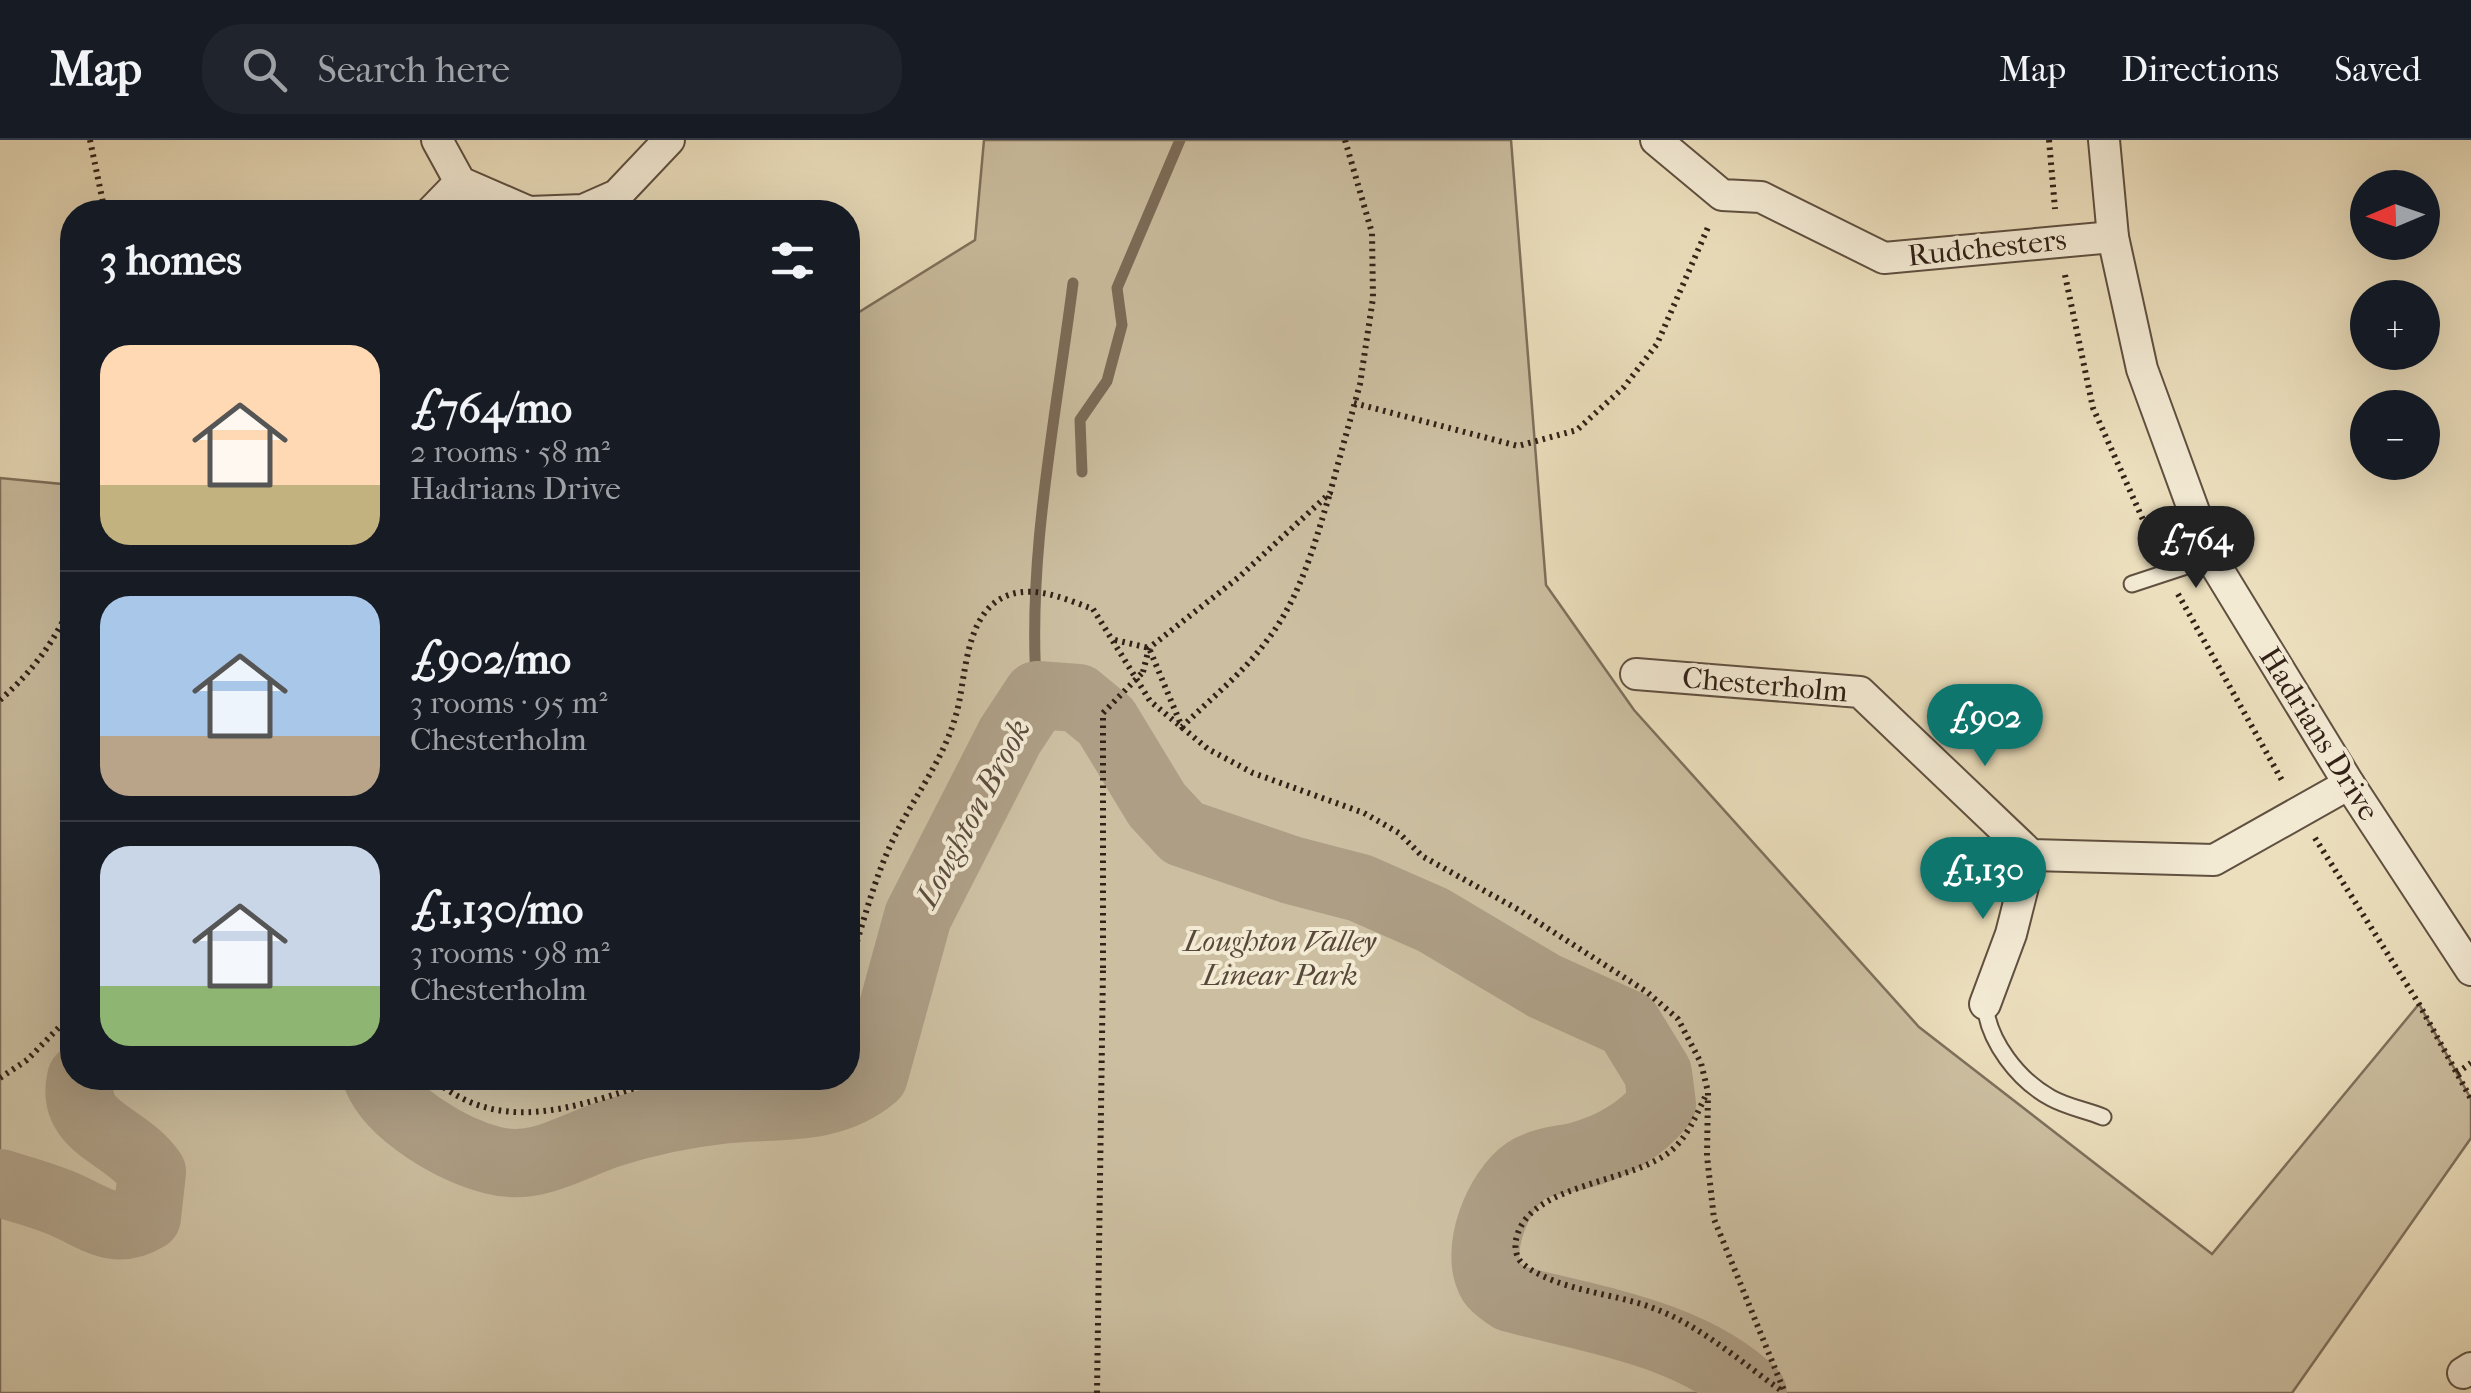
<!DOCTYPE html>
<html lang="en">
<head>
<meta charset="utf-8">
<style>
	body { margin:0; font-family:"IM FELL French Canon",serif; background:#20242c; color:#f1f3f6; height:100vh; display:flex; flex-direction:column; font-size:38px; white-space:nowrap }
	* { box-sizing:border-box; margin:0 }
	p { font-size:32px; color:#9ea1a6 }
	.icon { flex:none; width:55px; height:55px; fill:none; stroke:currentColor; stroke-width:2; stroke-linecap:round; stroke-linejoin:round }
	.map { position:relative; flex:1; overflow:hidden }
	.panel { position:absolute; left:60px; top:60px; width:800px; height:890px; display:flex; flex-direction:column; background:#171b24; border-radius:40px; box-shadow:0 10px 40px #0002 }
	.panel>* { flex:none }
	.needle { width:65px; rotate:268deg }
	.tools { position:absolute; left:2350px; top:30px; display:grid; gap:20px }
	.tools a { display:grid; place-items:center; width:90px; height:90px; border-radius:50%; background:#171b24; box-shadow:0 10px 40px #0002; font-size:50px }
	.price { position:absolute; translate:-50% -85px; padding:0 22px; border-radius:35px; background:#0f766e; color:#fff; font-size:32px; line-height:65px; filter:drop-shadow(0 2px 5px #0008) }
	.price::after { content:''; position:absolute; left:50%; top:60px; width:30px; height:22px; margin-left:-15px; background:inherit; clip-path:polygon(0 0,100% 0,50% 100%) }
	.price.current { background:#222; color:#fff }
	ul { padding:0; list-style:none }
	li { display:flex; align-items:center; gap:30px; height:250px; padding:0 40px }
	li+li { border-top:2px solid #363941 }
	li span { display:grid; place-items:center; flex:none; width:280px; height:200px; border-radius:30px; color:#555 }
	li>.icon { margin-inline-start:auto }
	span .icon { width:120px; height:120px; fill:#fffc; stroke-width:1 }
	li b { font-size:42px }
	h2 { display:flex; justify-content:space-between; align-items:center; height:120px; padding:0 40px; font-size:42px }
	header { display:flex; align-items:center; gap:60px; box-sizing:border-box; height:140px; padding:0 50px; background:#171b24; border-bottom:2px solid #363941 }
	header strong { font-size:48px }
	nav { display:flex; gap:55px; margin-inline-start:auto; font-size:35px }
	.search { width:700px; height:90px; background:#20242c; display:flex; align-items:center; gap:25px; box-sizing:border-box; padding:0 35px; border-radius:40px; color:#9ea1a6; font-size:38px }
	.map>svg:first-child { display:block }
	.green { fill:#ccbfa1; stroke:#7f705c; stroke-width:2.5 }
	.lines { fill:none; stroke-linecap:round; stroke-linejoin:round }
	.stream { stroke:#7c6c59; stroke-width:11 }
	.river { stroke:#ad9e85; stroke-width:68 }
	.lane-casing { stroke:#605040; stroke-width:19 }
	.street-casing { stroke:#605040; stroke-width:34 }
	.path { stroke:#322117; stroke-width:6; stroke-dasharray:2.5 5; stroke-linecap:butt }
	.lane { stroke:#f3ead4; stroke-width:15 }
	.street { stroke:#f3ead4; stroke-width:30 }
	.path-bridge { stroke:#322117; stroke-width:6; stroke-dasharray:2.5 5; stroke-linecap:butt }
	.labels { text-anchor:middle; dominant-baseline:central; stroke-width:8; stroke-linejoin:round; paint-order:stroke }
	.street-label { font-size:30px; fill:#322117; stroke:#f3ead4 }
	.park-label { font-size:30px; font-style:italic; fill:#58483a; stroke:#f3ead4 }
	.water-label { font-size:32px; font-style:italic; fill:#5d4d3e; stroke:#f3ead4 }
</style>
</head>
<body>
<header>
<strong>Map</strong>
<div class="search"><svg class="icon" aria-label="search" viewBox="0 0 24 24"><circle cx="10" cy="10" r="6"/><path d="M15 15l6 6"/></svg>Search here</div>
<nav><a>Map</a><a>Directions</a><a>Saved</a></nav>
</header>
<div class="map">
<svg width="2471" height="1253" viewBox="0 0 2471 1253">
	<rect width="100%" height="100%" fill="#ecdfbd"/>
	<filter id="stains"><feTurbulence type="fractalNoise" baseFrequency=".002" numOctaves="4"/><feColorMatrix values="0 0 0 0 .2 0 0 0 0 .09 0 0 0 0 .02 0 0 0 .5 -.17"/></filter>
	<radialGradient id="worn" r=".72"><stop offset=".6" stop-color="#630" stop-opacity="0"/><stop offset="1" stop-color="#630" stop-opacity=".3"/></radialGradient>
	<polygon class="green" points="984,0 1511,0 1546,445 1634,570 1919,887 2212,1114 2419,864 2471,959 2471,998 2292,1253 0,1253 0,338 72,345 72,938 848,938 848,179 975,100"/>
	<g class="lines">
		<g class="stream">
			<polyline points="1082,332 1080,280 1107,241 1122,185 1117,148 1180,0"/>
			<path d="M1037,555C1026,419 1056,278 1073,143"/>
		</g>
		<g class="river">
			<path d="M377,938C392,975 453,1010 492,1020C535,1032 570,1007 609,994C643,983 685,974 721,970C775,964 831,973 874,936L918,776L1010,596L1037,555L1078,558L1106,581L1157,665L1183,693L1291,730L1360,748L1433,780L1544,846L1628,884L1658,933L1662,964C1640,991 1612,1007 1578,1016C1561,1020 1541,1021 1526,1031C1498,1050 1473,1112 1492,1143C1496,1149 1505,1154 1510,1158C1589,1179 1693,1193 1753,1253"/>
			<path d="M0,1043C22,1050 47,1056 68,1066C97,1079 116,1096 147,1077L152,1032C126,994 69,989 81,938"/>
		</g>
		<g class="lane-casing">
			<g id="lane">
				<polyline points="2132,444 2211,418"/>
				<path d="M1985,864C1988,901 2018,940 2051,958C2067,967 2086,970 2103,977"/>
			</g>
		</g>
		<g class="street-casing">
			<g id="street">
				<polyline points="437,0 460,42 529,72 583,70 617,55 669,0"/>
				<polyline points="1656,0 1722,55 1761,57 1884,118 2113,97"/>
				<polyline points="2104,0 2113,97 2142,229 2211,418 2349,644 2471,830"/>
				<polyline points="431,72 460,42"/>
				<polyline points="1636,534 1860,552 2031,715 2214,720 2349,644"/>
				<polyline points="1985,864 2011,794 2031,715"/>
				<polyline points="2463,1233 2471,1228"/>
			</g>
		</g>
		<g class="path">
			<polyline points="90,0 105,72"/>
			<polyline points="2049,0 2055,69"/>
			<polyline points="2065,135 2093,268 2157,411"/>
			<polyline points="1354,263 1518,306 1577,290 1624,247 1657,204 1709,85"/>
			<polyline points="2178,454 2284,644"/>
			<path d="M1115,500L1149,508L1182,587C1210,559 1242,534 1265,503C1300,459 1314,406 1330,353"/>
			<polyline points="1143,532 1149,508 1239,437 1330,353 1360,244 1373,158 1372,93 1345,0"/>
			<path d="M0,560C33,531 54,502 72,463"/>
			<polyline points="2315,698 2419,864 2471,959"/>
			<path d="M848,830C861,791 871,750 887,713C907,665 942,625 956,575C966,540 964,484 997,461C1026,441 1063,458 1093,469L1150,561L1208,609L1253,633L1364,673L1399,693L1422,716L1519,770L1647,852L1678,879L1701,923L1708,952L1707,1016L1714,1079L1785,1253"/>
			<polyline points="2457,933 2471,923"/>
			<polyline points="0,938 27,920 72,874"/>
			<path d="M432,938C506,1002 587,961 668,938"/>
			<path d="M1705,957C1696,976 1688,995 1673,1009C1634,1044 1532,1042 1517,1096C1514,1105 1515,1117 1523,1124C1557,1151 1614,1153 1653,1168C1700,1185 1742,1223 1782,1251"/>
			<polyline points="1097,1253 1103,828"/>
		</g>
		<use href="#lane" class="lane"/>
		<use href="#street" class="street"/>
		<polyline class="path-bridge" points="1103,828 1103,573 1143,532"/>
	</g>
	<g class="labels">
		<g class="street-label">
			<text transform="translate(1987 108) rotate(-6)">Rudchesters</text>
			<text transform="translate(1765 545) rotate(5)">Chesterholm</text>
			<text transform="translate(2319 594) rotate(58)">Hadrians Drive</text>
		</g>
		<g class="park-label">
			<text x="1280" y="801">Loughton Valley<tspan x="1280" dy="34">Linear Park</tspan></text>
		</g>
		<g class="water-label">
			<text transform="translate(973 673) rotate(-62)">Loughton Brook</text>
		</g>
	</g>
	<rect width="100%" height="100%" filter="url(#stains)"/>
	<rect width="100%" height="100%" fill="url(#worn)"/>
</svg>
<div class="tools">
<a><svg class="needle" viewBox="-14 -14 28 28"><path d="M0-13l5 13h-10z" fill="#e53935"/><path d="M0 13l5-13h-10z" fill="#9ea1a6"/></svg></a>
<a>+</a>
<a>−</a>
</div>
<b class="price current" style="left:2196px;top:451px">£764</b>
<b class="price" style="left:1985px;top:629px">£902</b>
<b class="price" style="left:1983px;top:782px">£1,130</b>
<section class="panel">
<h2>3 homes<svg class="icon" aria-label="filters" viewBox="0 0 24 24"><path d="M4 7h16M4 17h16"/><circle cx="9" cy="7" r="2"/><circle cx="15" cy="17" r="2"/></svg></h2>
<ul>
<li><span style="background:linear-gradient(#ffd9b3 70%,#c2b280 0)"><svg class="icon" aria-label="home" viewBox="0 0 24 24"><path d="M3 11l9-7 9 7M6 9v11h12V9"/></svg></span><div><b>£764/mo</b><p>2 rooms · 58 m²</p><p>Hadrians Drive</p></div></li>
<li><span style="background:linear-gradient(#a9c7e8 70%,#b9a48a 0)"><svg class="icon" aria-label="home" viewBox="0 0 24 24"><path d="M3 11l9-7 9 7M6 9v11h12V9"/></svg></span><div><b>£902/mo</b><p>3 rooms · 95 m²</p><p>Chesterholm</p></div></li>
<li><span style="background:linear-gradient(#c9d6e8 70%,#8fb573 0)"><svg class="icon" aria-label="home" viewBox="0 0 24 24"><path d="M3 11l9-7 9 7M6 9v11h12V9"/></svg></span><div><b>£1,130/mo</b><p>3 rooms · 98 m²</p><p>Chesterholm</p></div></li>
</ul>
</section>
</div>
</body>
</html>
